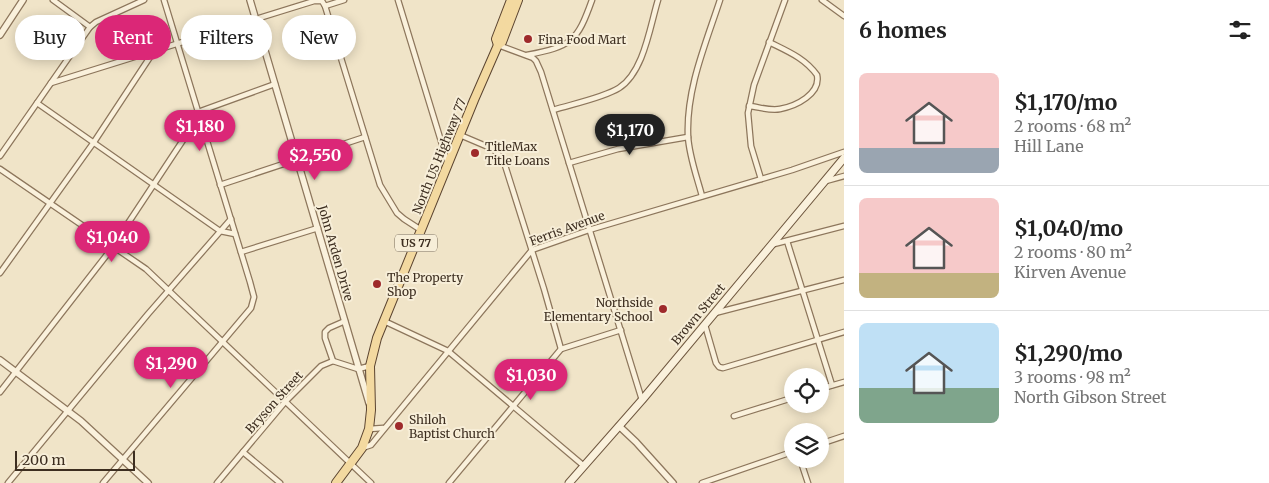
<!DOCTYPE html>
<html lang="en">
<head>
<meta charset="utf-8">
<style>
	body { margin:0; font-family:Merriweather,serif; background:#f6f6f6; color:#222; height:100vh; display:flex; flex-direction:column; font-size:19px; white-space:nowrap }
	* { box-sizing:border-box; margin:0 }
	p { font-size:16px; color:#767676 }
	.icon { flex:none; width:28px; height:28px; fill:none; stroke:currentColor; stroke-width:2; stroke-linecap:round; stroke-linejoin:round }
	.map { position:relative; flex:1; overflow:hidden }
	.side { display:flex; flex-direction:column; background:#fff; width:425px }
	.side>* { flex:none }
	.banner { position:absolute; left:15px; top:15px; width:475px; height:45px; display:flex; gap:10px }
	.controls { position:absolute; left:784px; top:368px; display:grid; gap:10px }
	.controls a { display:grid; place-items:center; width:45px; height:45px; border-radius:50%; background:#fff; box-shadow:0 2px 12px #0003; font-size:25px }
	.scale { position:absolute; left:15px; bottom:12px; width:120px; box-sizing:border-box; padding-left:5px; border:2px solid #3d2e20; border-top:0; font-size:14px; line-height:18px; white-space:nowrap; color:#3d2e20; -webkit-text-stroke:4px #f7eed8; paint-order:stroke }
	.price { position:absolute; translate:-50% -42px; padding:0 11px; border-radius:18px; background:#db2777; color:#fff; font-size:16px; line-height:32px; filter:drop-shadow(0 1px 2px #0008) }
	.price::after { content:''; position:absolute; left:50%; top:30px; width:15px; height:11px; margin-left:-8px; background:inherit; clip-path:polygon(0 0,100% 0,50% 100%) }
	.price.on { background:#222; color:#fff }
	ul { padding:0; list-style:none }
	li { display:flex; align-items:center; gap:15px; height:125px; padding:0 15px }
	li+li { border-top:1px solid #e0e0e0 }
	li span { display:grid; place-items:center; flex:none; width:140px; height:100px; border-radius:8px; color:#555 }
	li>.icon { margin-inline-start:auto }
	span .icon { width:60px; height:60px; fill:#fffc; stroke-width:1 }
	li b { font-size:21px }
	h2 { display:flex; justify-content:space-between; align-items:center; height:60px; padding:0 15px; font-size:21px }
	.tag { padding:0 18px; border-radius:22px; background:#fff; box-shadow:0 2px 12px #0003; font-size:18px; line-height:45px }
	.tag.on { background:#db2777; color:#fff }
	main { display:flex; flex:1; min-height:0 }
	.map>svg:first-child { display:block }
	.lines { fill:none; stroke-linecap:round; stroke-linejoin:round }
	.minor-casing { stroke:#8d765c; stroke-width:7 }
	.tertiary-casing { stroke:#8d765c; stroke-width:8 }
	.secondary-casing { stroke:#6f573f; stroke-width:9 }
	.primary-casing { stroke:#5b4430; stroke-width:10 }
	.minor { stroke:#faf1dc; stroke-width:4.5 }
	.tertiary { stroke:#faf1dc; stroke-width:5.5 }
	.secondary { stroke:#faf1dc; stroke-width:7 }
	.primary { stroke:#f3d9a0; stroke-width:8 }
	.poi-dot { fill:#9e2a2b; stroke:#f7eed8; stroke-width:2 }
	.labels { text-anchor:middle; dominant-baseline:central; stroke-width:4; stroke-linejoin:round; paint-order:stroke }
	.shield { fill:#f7eed8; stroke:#756857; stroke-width:1 }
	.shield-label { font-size:11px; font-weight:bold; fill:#3d2e20 }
	.poi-label { font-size:12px; fill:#3d2e20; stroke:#f7eed8; text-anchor:start }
	.street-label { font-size:12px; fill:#3d2e20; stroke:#f7eed8 }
</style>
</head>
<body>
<main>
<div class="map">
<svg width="844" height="483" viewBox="0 0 844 483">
	<rect width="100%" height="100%" fill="#f0e4c8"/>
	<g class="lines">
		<g class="minor-casing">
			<g id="minor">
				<polyline points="53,0 90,27"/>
				<polyline points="398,0 448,164"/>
				<polyline points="822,0 844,16"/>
				<polyline points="325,6 344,0"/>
				<polyline points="498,45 533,58 536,61 541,72 642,400"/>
				<path d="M527,55C572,46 577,42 592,0"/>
				<polyline points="51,83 314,1 322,1 325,6 380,185 397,213 404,219 421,230"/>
				<polyline points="37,103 220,231 235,234"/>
				<path d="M749,106C759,107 770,111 780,109C796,106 821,94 817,75C805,58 787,51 769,42"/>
				<path d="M553,110C572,104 603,98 619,88C644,72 650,26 658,0"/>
				<polyline points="198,112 275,84"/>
				<polyline points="460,135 493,149 503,159 544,289 561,349"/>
				<polyline points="0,156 90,27 96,22 144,0"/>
				<polyline points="569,163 618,149 688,137"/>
				<polyline points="0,169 146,269 371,483"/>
				<polyline points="761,179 751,146 748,113 754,85 785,0"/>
				<polyline points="826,181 844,176"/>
				<polyline points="220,185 365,137"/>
				<path d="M702,196C697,177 689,156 688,136C686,89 706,43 720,0"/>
				<polyline points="787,241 832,385"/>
				<polyline points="774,244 844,226"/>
				<polyline points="241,252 318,228"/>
				<polyline points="0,273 94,142 154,51"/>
				<polyline points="715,313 844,280"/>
				<polyline points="384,321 448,351 584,466"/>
				<polyline points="705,325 716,363 719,367 723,368 844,332"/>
				<polyline points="333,361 325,338 325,332 329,328 345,321"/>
				<polyline points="820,389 844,382"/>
				<polyline points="0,392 109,252 199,116"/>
				<polyline points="734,416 792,398"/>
				<polyline points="369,429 383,428"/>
				<polyline points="820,444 844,436"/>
				<polyline points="362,448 371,445 532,250 589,230 792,170 844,152"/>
				<polyline points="243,452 280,483"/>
				<polyline points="800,459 808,483"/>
				<polyline points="8,483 148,314 231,219"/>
				<polyline points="103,483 251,308 254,297 250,282 164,0"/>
				<polyline points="217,483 285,402 321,366 333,361 358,369 370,366"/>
				<polyline points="449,483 561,349 621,330"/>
				<polyline points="702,483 792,452"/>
			</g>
		</g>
		<g class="tertiary-casing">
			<g id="tertiary">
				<polyline points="250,0 369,403"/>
				<polyline points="0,35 23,0"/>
				<polyline points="0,360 81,421 148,483"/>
				<polyline points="619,426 636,442 673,483"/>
			</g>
		</g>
		<g class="secondary-casing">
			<polyline id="secondary" points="569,483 642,400 844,158"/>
		</g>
		<g class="primary-casing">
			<g id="primary">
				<polyline points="498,45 496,39 511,0"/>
				<polyline points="336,483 362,448 369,429 371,410 370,366 377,338 474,100 498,45 502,42 518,0"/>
			</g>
		</g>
		<use href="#minor" class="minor"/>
		<use href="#tertiary" class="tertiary"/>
		<use href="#secondary" class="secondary"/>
		<use href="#primary" class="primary"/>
	</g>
	<g class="poi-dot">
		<circle cx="528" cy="39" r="5"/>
		<circle cx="475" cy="153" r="5"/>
		<circle cx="377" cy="284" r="5"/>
		<circle cx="663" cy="309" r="5"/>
		<circle cx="399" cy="426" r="5"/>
	</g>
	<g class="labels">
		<rect class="shield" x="395" y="234.5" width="42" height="17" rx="4"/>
		<g class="shield-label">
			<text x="416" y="243">US 77</text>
		</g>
		<g class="poi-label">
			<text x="538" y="39">Fina Food Mart</text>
			<text x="485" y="146">TitleMax<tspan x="485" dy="14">Title Loans</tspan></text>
			<text x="387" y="277">The Property<tspan x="387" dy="14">Shop</tspan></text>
			<text x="653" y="302" text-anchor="end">Northside<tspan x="653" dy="14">Elementary School</tspan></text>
			<text x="409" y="419">Shiloh<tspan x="409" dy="14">Baptist Church</tspan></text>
		</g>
		<g class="street-label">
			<text transform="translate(439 156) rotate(-68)">North US Highway 77</text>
			<text transform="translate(567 228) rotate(-20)">Ferris Avenue</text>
			<text transform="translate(336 253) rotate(74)">John Arden Drive</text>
			<text transform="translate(698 314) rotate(-50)">Brown Street</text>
			<text transform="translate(274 402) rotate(-48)">Bryson Street</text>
		</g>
	</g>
</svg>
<div class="controls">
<a><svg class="icon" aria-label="locate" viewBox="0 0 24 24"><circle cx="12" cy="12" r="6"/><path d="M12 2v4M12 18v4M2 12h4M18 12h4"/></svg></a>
<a><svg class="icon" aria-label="layers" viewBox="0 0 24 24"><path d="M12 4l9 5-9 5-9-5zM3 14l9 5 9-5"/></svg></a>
</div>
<div class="scale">200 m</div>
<b class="price" style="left:200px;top:152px">$1,180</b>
<b class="price on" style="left:630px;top:156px">$1,170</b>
<b class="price" style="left:315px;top:181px">$2,550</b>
<b class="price" style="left:112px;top:263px">$1,040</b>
<b class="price" style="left:171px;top:389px">$1,290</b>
<b class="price" style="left:531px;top:401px">$1,030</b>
<div class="banner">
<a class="tag">Buy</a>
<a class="tag on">Rent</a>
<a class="tag">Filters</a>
<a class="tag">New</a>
</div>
</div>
<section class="side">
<h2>6 homes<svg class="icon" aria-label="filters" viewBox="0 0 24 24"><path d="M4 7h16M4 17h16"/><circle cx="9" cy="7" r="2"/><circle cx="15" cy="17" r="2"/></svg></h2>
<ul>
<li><span style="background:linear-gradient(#f6c9c9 75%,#9aa5b1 0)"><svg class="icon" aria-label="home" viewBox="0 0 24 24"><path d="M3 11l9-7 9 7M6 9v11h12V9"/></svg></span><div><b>$1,170/mo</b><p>2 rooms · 68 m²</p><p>Hill Lane</p></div></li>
<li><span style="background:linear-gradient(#f6c9c9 75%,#c2b280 0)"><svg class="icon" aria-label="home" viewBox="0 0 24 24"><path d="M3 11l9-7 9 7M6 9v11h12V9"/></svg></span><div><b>$1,040/mo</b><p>2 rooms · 80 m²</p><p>Kirven Avenue</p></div></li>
<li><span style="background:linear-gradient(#bfe0f5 65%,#7fa58c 0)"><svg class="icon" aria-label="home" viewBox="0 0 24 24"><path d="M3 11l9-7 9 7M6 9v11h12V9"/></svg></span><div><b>$1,290/mo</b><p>3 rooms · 98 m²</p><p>North Gibson Street</p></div></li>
</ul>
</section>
</main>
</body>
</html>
